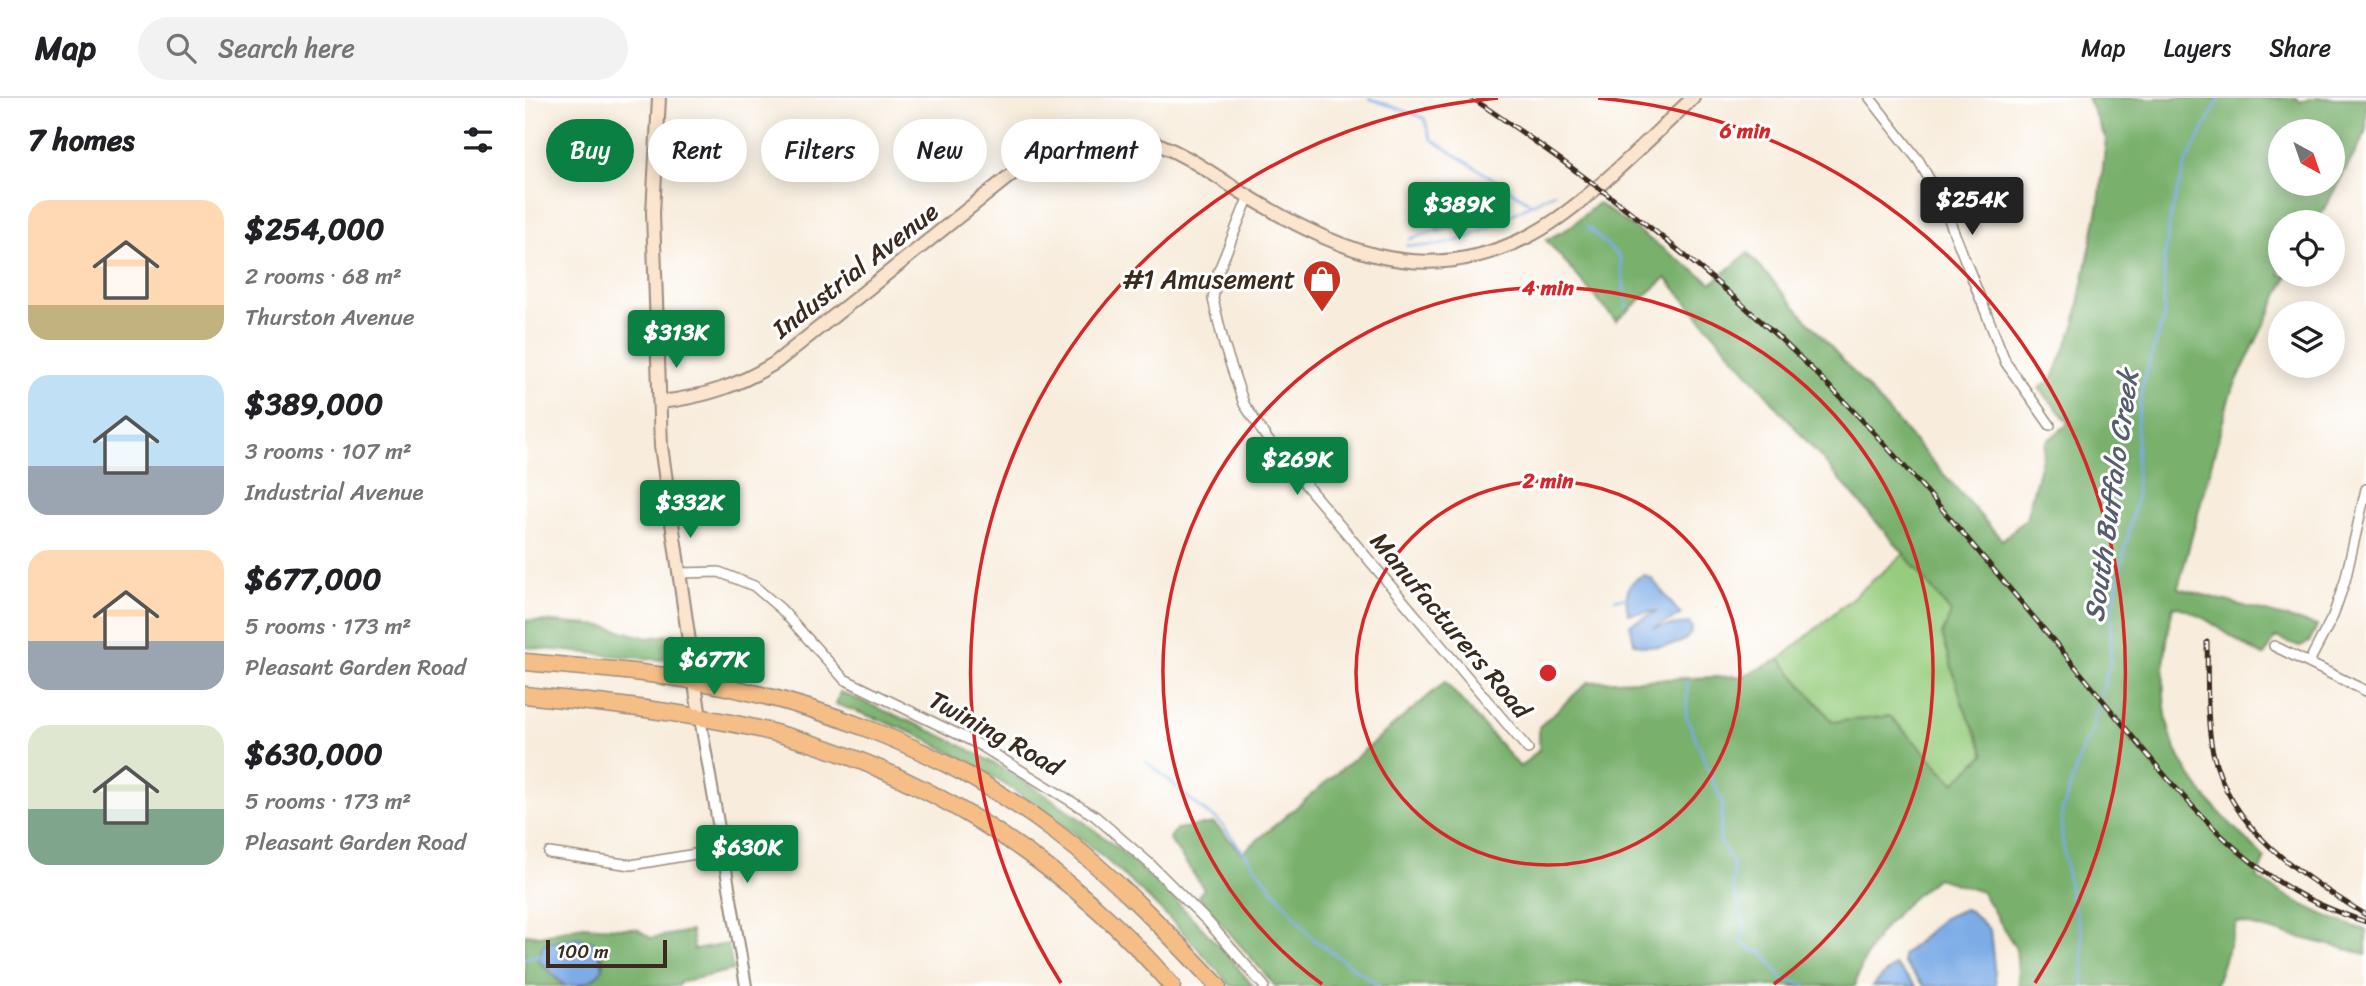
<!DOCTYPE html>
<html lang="en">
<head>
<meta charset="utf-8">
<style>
	body { margin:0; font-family:Sriracha,sans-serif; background:#f2f2f2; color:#202124; height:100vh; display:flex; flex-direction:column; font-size:26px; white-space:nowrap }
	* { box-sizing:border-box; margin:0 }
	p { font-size:23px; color:#757577 }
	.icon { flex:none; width:38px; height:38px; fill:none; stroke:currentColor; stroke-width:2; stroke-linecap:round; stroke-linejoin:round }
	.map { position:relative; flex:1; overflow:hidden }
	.sheet { display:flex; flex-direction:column; background:#fff; width:525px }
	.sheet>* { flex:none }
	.banner { position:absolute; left:21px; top:21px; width:665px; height:63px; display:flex; gap:14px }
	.needle { width:46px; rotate:140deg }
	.controls { position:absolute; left:1743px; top:21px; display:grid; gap:14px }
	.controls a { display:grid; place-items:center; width:77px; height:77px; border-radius:50%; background:#fff; box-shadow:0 4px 18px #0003; font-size:35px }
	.scale { position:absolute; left:21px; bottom:18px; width:121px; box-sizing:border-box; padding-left:7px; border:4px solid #3b2a1e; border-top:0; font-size:19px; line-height:24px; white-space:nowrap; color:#3b2a1e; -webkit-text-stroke:5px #fff; paint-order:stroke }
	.price { position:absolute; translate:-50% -60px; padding:0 16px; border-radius:7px; background:#0b8043; color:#fff; font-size:23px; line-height:46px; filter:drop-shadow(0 2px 4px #0008) }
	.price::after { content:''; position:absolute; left:50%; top:42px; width:21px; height:16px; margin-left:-10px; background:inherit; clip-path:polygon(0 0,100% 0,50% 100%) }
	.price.active { background:#222; color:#fff }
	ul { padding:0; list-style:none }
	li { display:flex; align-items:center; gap:21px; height:175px; padding:0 28px }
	li span { display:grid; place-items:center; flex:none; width:196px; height:140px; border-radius:21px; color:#555 }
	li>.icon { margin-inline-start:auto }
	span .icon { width:84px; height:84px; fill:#fffc; stroke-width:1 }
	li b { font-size:30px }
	h2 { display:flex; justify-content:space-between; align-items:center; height:84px; padding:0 28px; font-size:30px }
	.pill { padding:0 24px; border-radius:32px; background:#fff; box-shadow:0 4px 18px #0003; font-size:24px; line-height:63px }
	.pill.active { background:#0b8043; color:#fff }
	header { display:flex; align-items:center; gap:42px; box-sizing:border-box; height:98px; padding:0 35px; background:#fff; border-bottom:2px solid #e0e0e0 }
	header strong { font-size:33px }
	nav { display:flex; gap:38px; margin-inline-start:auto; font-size:24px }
	.search { width:490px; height:63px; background:#f2f2f2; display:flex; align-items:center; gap:18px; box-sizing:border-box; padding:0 24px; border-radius:38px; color:#757577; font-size:26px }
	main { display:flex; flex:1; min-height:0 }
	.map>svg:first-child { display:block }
	.green { fill:#96cc7d; stroke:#687b4e; stroke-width:2 }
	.forest { fill:#78b06c; stroke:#5a6d45; stroke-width:2; fill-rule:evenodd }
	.water { fill:#7cabe6; stroke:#5c6a82; stroke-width:2 }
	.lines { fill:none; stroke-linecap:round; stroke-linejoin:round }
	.stream { stroke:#7cabe6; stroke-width:2.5 }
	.minor-casing { stroke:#9a8c7e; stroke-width:12 }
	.tertiary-casing { stroke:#9a8c7e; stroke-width:14 }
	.secondary-casing { stroke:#9a8c7e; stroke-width:16 }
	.trunk-casing { stroke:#9a8c7e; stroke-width:19 }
	.minor { stroke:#fff; stroke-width:9 }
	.tertiary { stroke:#fff; stroke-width:10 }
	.secondary { stroke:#fbe5cf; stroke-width:12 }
	.trunk { stroke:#f6be87; stroke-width:16 }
	.rail-casing { stroke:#3b2a1e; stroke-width:5 }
	.rail { stroke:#fff; stroke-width:2.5; stroke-dasharray:8; stroke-linecap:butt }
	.ring { fill:none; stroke:#d62828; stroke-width:3.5 }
	.labels { text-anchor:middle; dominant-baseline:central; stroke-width:6; stroke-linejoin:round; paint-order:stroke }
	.street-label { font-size:26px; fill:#3b2a1e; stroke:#fff }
	.poi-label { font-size:26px; fill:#3b2a1e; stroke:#fff; text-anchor:end }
	.water-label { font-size:28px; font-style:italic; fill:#555e6e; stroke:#fff }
	.centre { fill:#d62828; stroke:#fff; stroke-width:3.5 }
	.ring-label { font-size:21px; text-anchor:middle; font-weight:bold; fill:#d62828; stroke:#fff; stroke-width:6; stroke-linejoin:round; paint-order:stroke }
</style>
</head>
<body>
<header>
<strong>Map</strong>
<div class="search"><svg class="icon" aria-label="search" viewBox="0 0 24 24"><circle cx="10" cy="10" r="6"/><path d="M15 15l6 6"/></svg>Search here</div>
<nav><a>Map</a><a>Layers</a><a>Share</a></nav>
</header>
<main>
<section class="sheet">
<h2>7 homes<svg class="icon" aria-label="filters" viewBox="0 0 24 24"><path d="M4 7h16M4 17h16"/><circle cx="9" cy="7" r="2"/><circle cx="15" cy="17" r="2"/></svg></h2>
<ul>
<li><span style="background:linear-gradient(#ffd9b3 75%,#c2b280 0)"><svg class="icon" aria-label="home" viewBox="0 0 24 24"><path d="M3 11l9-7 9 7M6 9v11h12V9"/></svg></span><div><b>$254,000</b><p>2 rooms · 68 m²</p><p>Thurston Avenue</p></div></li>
<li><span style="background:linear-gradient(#bfe0f5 65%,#9aa5b1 0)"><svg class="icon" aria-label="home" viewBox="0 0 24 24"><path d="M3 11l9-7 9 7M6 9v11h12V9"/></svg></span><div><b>$389,000</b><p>3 rooms · 107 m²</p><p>Industrial Avenue</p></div></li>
<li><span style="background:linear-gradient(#ffd9b3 65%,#9aa5b1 0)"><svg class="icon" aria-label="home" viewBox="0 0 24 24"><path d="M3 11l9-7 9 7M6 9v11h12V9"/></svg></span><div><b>$677,000</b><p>5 rooms · 173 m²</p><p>Pleasant Garden Road</p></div></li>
<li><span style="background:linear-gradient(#dfe7d0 60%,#7fa58c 0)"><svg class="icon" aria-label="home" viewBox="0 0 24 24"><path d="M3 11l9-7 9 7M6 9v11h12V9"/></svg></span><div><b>$630,000</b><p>5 rooms · 173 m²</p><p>Pleasant Garden Road</p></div></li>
</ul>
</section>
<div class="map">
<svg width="1841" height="888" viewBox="0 0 1841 888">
	<rect width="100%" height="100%" fill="#fff"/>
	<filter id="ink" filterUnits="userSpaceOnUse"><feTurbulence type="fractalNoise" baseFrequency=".0143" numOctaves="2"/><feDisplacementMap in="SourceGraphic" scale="14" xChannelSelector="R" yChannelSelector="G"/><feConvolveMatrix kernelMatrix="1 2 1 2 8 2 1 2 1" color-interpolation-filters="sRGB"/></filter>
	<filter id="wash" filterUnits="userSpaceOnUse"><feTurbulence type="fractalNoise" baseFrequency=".00686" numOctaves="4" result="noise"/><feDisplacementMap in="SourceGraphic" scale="28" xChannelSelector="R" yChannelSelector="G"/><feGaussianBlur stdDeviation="1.57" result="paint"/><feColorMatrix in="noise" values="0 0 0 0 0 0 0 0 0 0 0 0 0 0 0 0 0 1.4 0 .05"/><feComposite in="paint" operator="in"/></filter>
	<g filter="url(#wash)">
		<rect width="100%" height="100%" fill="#f8eddd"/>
		<polygon class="green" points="1379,456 1426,515 1437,604 1460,656 1429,685 1365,618 1308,624 1255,561"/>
		<g class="forest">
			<path d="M1562,0H1772L1775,4L1784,0H1841V35L1792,124H1755V177H1763L1705,297L1653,490L1792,528L1784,544L1776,549L1751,539L1739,558C1708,544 1681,514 1648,508C1622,636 1649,673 1740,760L1732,780C1766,802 1801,821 1841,832V856L1712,824L1690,888H1494L1491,851L1457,794L1412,780C1374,809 1342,841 1330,888H750L673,798L679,791L644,741L651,731L689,725L717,755L920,584L995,669L1014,652V629L1063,584L1218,578L1255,561L1308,624L1365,618L1429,685L1460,656L1437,604L1417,536L1426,515L1379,456L1141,180L1091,223L1021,142L1044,130L1073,105L1187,185L1223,155L1477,442L1501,421L1521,344L1544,325L1514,290L1528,280L1550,226L1574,105L1581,41ZM1755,33H1808V86H1755Z"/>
			<polygon points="0,522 79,528 122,540 150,536 150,554 137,562 0,549"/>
			<path d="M315,594C362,614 411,633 456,658C561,715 653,796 728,888H706C620,786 520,701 400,641C372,627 340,617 311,606Z"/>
			<path d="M56,828L112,831L126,840L166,833L169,852L203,846L208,872L156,884L153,888H53C68,881 78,878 78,860L53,839L18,847L14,863L40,888H0V836L15,838Z"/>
		</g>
		<g class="water">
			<polygon points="927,98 948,106 950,115 943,126 912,134 910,128"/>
			<path d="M1119,477L1127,481L1156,517L1128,530L1164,525L1167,529C1166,551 1123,551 1109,545L1105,526L1133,513L1103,516C1100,499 1100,484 1119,477Z"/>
			<polygon points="1439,811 1445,813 1465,832 1471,888 1399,888 1378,864 1378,857 1417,821"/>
			<path d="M53,839L72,846L78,870C70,884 56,888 40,888L14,863L18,846Z"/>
			<polygon points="1370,867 1391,888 1347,888"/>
		</g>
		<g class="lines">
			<g class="stream">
				<polyline points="844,0 899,20 906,41 1007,106 1029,95"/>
				<polyline points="1062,129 1095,159 1102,210"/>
				<polyline points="885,141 911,132"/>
				<path d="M881,147C937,153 961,129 1007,106"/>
				<polyline points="1090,501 1101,500"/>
				<polyline points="1163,582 1161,617 1198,707 1194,741 1209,768 1207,787 1221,833 1214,842 1229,854 1237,853 1259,883 1272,884 1281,888"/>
				<path d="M621,664C647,681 666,707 693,722L788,841L854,888"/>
				<polyline points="0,860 18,856"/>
				<polyline points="1559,888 1557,837 1545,796 1537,739 1537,714 1557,651 1566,636 1585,563 1587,512 1611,401 1612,329 1618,284 1639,219 1639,162 1646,115 1661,65 1695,0"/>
			</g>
		</g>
	</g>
	<g filter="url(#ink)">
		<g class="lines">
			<g class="minor-casing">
				<g id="minor">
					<polyline points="1345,0 1394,63 1417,104 1481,265 1525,327"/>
					<polyline points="724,98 692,177 688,201 699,247 719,306 743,342 1003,651"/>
					<polyline points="154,475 194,474 229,488 256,511 319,581 453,646 570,718 625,766 684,825 739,888"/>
					<polyline points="1749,548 1841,593"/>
					<polyline points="1784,564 1808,518 1820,483 1841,391"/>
					<polyline points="24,755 106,767 200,751"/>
				</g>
			</g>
			<g class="tertiary-casing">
				<polyline id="tertiary" points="175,620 221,888"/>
			</g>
			<g class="secondary-casing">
				<g id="secondary">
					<polyline points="134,0 128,115 136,348 175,620"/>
					<path d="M135,304C179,299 213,288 250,265L502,64C537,45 577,30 618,41C652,51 682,72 711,91C805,149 893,194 1002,139C1057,112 1122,42 1168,0"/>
				</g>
			</g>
			<g class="trunk-casing">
				<g id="trunk">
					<path d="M0,564C44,568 88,571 132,577C274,596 417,648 532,735C591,780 642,834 693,888"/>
					<path d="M0,597C76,605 151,613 225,629C387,664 540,762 647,888"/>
				</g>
			</g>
			<use href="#minor" class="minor"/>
			<use href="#tertiary" class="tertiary"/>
			<use href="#secondary" class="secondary"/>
			<use href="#trunk" class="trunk"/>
			<g class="rail-casing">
				<g id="rail">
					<path d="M947,0C1087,94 1220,198 1336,321C1412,402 1482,488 1554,573C1614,645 1682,740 1762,789C1787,805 1814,815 1841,824"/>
					<path d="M1682,544C1683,579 1681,616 1687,650C1703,732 1776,777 1841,817"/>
				</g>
			</g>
			<use href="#rail" class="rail"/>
		</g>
	</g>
	<g class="ring">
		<circle cx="1023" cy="575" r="192"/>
		<path d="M797 886A385 385 0 1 1 1249 886"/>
		<path d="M536 885A577 577 0 0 1 973 0M1073 0A577 577 0 0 1 1510 885"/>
	</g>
	<defs>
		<g id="shop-pin" transform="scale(2.0125)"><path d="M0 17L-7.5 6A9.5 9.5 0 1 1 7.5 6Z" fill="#c8321e" stroke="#fff"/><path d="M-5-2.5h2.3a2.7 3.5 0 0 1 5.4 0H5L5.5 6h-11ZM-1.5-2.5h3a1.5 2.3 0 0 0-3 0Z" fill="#fff"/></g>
	</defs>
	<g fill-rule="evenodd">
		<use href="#shop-pin" x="797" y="181"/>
	</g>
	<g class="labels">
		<g class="street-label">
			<text transform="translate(330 172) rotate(-38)">Industrial Avenue</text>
			<text transform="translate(926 527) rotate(50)">Manufacturers Road</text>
			<text transform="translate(471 635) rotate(29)">Twining Road</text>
		</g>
		<g class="poi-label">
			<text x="770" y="181">#1 Amusement</text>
		</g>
		<g class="water-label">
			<text transform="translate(1586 398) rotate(-82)">South Buffalo Creek</text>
		</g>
	</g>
	<circle cx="1023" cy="575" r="10" class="centre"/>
	<g class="ring-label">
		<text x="1220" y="40">6 min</text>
		<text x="1023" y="197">4 min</text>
		<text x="1023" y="390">2 min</text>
	</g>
</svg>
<div class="controls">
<a><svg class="needle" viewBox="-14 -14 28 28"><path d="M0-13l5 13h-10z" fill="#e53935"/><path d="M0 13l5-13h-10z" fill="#757577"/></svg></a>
<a><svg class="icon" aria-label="locate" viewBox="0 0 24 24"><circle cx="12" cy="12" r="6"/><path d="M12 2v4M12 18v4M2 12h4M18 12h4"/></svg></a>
<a><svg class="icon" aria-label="layers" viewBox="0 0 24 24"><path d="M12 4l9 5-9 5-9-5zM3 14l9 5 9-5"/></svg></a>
</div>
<div class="scale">100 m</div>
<b class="price active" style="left:1447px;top:139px">$254K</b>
<b class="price" style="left:934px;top:144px">$389K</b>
<b class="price" style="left:151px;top:272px">$313K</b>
<b class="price" style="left:772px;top:399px">$269K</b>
<b class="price" style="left:165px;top:442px">$332K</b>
<b class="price" style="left:189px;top:599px">$677K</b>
<b class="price" style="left:222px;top:787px">$630K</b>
<div class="banner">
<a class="pill active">Buy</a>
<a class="pill">Rent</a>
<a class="pill">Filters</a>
<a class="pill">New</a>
<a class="pill">Apartment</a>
</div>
</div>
</main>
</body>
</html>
